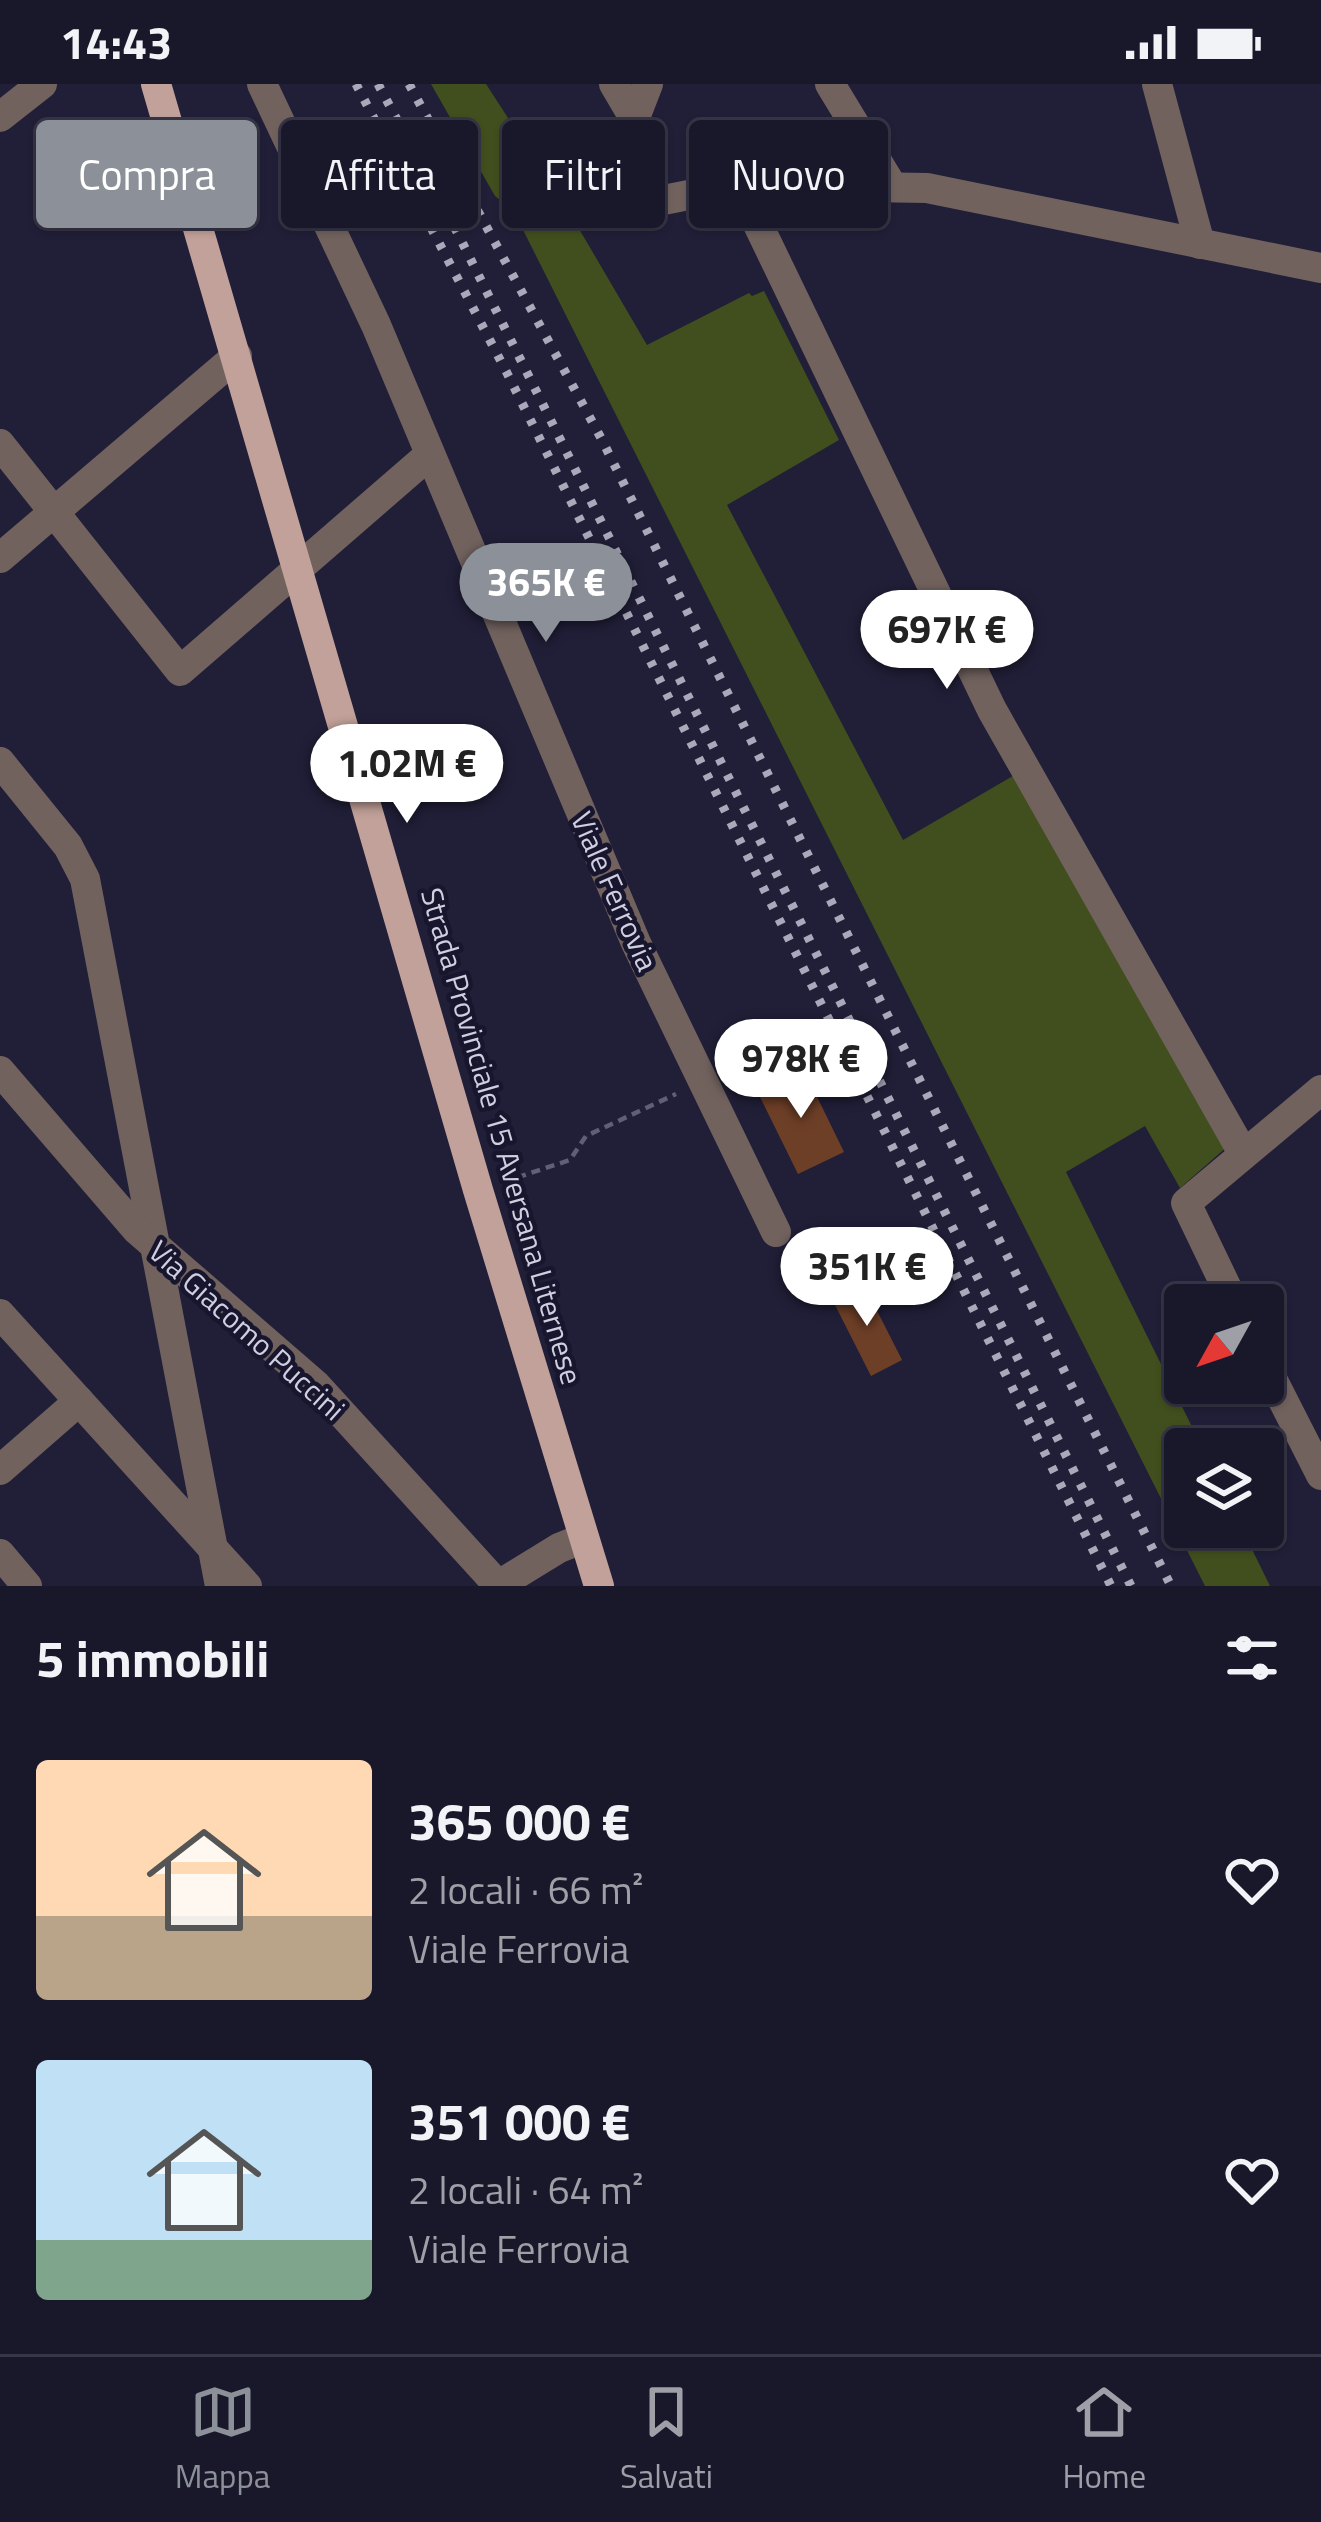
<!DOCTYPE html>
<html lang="it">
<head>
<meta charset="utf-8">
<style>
	body { margin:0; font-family:"Titillium Web",sans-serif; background:#262436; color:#f1f3f6; height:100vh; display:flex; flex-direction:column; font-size:45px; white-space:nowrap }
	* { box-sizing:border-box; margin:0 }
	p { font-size:39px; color:#9f9fa8 }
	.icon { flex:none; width:66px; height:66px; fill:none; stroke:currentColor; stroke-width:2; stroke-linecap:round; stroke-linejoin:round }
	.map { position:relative; height:1502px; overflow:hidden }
	.details { display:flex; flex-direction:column; background:#19172a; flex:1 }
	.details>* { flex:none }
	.hud { position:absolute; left:36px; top:36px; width:1251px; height:108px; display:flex; gap:24px }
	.needle { width:78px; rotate:230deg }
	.buttons { position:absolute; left:1164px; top:1200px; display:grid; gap:24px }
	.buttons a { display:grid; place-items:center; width:120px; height:120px; border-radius:12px; background:#19172a; box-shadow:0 3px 9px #0004,0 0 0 3px #373647; font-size:60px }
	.price { position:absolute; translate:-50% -102px; padding:0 27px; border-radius:42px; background:#fff; color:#222; font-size:39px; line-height:78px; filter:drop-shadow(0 3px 6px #0008) }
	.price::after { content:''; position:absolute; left:50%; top:72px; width:36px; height:27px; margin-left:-18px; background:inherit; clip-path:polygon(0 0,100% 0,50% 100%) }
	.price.on { background:#8c9099; color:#fff }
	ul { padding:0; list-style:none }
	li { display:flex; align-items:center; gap:36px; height:300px; padding:0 36px }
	li span { display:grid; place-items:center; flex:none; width:336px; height:240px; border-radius:12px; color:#555 }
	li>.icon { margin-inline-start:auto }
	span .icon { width:144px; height:144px; fill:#fffc; stroke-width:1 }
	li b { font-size:51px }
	h2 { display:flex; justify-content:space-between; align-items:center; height:144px; padding:0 36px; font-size:51px }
	.tag { padding:0 42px; border-radius:12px; background:#19172a; box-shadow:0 3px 9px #0004,0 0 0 3px #373647; font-size:42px; line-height:108px }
	.tag.on { background:#8c9099; color:#fff }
	.status { display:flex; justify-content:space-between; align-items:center; height:84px; padding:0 60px; background:#19172a; direction:ltr }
	.status svg { height:33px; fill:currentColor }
	.tab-bar { display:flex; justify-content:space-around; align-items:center; height:168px; border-top:3px solid #373647; background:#19172a; font-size:33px; color:#9f9fa8 }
	.tab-bar a { display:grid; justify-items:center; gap:6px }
	.tab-bar .on { color:#8c9099 }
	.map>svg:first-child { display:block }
	.green { fill:#414f1e }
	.building { fill:#6e3f27 }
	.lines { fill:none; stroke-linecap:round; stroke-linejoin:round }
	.path { stroke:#615f75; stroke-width:4.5; stroke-dasharray:9 6; stroke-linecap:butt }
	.minor { stroke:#71625e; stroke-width:30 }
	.major { stroke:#c1a199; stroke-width:30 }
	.rail { stroke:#aaa9bb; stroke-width:9; stroke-dasharray:6 12; stroke-linecap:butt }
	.labels { text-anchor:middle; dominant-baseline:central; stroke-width:9; stroke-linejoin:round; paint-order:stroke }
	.street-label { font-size:30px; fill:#d0cfe0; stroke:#18162e }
</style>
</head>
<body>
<div class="status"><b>14:43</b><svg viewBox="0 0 49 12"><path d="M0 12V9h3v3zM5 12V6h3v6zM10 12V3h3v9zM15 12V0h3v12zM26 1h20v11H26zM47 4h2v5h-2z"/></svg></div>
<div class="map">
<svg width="1321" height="1502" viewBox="0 0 1321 1502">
	<rect width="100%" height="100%" fill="#211f38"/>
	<polygon class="green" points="431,0 486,0 568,126 647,261 749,209 752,212 764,207 839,356 727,421 903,756 1018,689 1229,1061 1180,1104 1145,1042 1066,1088 1203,1365 1185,1365 1185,1443 1241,1443 1270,1502 1205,1502 513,126 495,112"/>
	<g class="building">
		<polygon points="803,984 844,1068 798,1090 757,1007"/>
		<polygon points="863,1199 902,1276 871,1292 832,1215"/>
	</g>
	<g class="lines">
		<polyline class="path" points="503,1098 570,1076 586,1052 676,1010"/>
		<g class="minor">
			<polyline points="262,0 376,241 636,859 776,1148"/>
			<polyline points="614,0 634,34"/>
			<polyline points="830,0 892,102"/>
			<polyline points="1157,0 1200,160"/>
			<polyline points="0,33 42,0"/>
			<polyline points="739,101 992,626 1243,1069"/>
			<polyline points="598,129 739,101 927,104 1321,184"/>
			<polyline points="598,129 648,0"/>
			<polyline points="0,360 180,587 429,371"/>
			<polyline points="0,474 237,272"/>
			<polyline points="0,678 68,762 85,795 220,1502"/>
			<polyline points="0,987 137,1146 316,1301 498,1501"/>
			<polyline points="1235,1221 1186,1119 1321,1006"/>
			<polyline points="0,1230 247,1502"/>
			<polyline points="1263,1277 1321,1391"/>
			<polyline points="0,1386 79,1317"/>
			<polyline points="0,1470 27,1502"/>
			<polyline points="497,1502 559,1464 584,1454"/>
		</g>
		<polyline class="major" points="156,0 478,1106 599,1502"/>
		<g class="rail">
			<polyline points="356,0 507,289 1111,1502"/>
			<polyline points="378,0 458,150 1131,1502"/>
			<polyline points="409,0 601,354 1171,1502"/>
		</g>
	</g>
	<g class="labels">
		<g class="street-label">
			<text transform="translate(615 807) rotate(66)">Viale Ferrovia</text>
			<text transform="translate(502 1052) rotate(74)">Strada Provinciale 15 Aversana Liternese</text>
			<text transform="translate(247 1246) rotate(42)">Via Giacomo Puccini</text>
		</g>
	</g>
</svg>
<div class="buttons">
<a><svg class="needle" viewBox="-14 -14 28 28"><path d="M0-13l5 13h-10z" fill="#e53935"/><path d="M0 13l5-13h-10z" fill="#9f9fa8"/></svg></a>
<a><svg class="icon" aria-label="layers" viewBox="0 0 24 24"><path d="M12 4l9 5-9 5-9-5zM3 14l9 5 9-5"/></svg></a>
</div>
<b class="price on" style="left:546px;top:561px">365K €</b>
<b class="price" style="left:947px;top:608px">697K €</b>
<b class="price" style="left:407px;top:742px">1.02M €</b>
<b class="price" style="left:801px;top:1037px">978K €</b>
<b class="price" style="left:867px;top:1245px">351K €</b>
<div class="hud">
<a class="tag on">Compra</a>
<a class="tag">Affitta</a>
<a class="tag">Filtri</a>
<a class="tag">Nuovo</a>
</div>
</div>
<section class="details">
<h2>5 immobili<svg class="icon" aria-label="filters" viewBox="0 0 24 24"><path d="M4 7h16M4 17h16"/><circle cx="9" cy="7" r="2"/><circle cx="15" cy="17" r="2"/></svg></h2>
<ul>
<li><span style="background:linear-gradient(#ffd9b3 65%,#b9a48a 0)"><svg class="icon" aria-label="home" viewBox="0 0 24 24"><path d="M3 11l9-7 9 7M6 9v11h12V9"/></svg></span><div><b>365 000 €</b><p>2 locali · 66 m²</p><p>Viale Ferrovia</p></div><svg class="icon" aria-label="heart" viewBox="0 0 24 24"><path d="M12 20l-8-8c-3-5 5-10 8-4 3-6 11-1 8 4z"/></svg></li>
<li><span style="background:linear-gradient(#bfe0f5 75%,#7fa58c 0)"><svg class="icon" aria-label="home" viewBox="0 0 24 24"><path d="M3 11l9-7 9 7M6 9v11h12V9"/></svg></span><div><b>351 000 €</b><p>2 locali · 64 m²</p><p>Viale Ferrovia</p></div><svg class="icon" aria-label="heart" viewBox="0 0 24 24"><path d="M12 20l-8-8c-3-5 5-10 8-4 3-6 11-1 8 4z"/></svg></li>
</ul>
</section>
<nav class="tab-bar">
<a class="on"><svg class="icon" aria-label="map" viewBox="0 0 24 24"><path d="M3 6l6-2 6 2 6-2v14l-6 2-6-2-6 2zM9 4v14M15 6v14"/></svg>Mappa</a>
<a><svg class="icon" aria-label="saved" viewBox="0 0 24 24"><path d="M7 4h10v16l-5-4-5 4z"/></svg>Salvati</a>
<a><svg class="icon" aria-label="home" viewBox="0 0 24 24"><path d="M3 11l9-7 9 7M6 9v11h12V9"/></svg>Home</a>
</nav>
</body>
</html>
